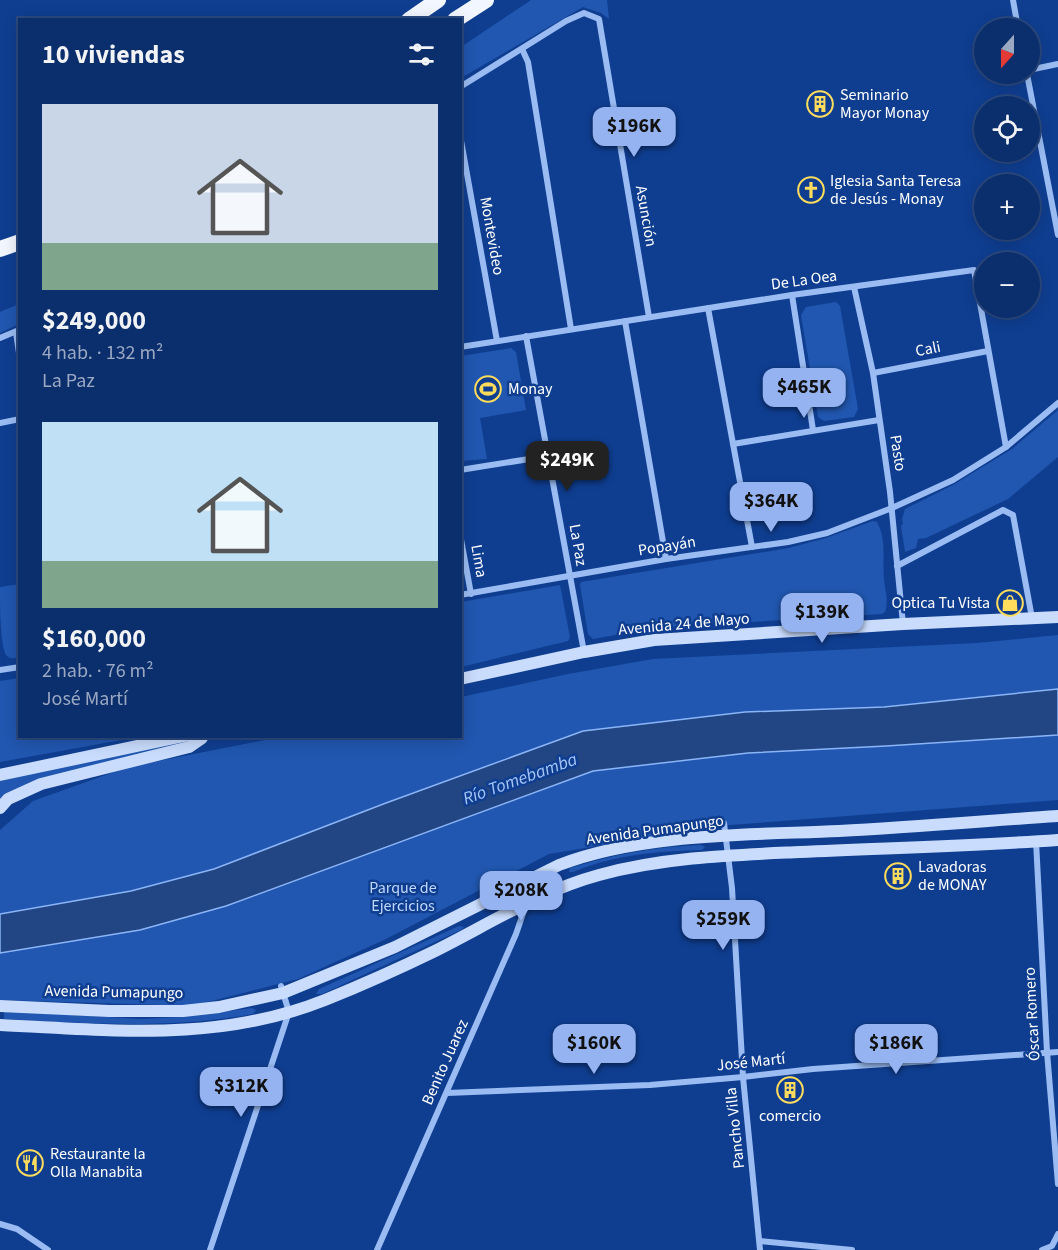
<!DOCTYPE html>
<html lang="es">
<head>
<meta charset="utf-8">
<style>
	body { margin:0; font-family:"Source Sans 3",sans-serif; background:#193a75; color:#f1f3f6; height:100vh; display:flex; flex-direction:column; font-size:22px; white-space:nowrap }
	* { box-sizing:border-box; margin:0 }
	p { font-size:20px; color:#9aa8c2 }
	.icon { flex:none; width:33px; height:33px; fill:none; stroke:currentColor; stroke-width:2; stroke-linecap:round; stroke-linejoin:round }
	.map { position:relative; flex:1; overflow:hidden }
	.drawer { position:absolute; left:18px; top:18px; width:444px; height:720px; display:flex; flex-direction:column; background:#0b2e6d; border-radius:0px; box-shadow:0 3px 15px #0003,0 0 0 2px #2b4a80 }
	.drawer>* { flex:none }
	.needle { width:39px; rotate:201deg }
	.buttons { position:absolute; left:974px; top:18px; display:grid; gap:12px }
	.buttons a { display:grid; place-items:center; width:66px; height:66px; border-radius:50%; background:#0b2e6d; box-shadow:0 3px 15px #0003,0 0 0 2px #2b4a80; font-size:30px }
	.price { position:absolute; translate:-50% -51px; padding:0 14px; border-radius:12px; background:#95b2f1; color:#111; font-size:20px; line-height:39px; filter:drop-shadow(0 2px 3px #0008) }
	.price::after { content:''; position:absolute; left:50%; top:36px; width:18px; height:14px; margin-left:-9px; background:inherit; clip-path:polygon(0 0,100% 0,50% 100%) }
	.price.active { background:#222; color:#fff }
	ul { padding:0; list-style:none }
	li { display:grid; align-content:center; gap:12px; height:318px; padding:0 24px }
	li span { display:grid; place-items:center; height:186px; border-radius:0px; color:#555 }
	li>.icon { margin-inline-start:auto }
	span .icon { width:108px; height:108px; fill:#fffc; stroke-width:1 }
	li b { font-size:26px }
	h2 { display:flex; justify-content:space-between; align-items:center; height:72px; padding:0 24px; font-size:26px }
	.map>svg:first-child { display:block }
	.green { fill:#2157b0 }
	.water { fill:#224583; stroke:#8bb5f7; stroke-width:1.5 }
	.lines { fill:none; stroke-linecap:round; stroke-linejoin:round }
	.minor { stroke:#9abcf3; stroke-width:6 }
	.secondary { stroke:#c9dcfd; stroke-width:12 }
	.trunk { stroke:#f2f6ff; stroke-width:16 }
	.labels { text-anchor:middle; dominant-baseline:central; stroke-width:5; stroke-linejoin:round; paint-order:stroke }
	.poi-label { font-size:16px; fill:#fff; stroke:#0f3e91; text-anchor:start }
	.street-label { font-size:16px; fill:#fff; stroke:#0f3e91 }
	.park-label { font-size:16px; fill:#c1d8fe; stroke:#0f3e91 }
	.water-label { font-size:18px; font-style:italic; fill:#a6c6fa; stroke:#0f3e91 }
</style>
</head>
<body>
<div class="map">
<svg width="1058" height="1250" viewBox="0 0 1058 1250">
	<rect width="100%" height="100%" fill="#0f3e91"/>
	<g class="green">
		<polygon points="531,0 607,0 609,19 601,13 583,7 461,78 461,47"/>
		<polygon points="836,302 840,306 858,409 854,417 824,421 818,417 801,315 806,307"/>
		<polygon points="19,304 19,324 0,333 0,312"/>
		<polygon points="511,348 516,352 526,410 480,418 487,459 461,461 461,356"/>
		<polygon points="1058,410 1058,457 1008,499 926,538 918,539 916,548 905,552 901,526 903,524 902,519 905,509 953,485 1012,449"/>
		<path d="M873,521L877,522C887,540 882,559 884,579C885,590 889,601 885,612L882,614L654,628L593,639L588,634L580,585L581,582L789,548L826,538Z"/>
		<path d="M19,584V657C14,658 10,660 6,655C0,644 0,601 0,587Z"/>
		<polygon points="560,585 570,637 568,641 461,667 461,602"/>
		<polygon points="1058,635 1058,689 884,707 745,712 583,731 386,803 214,869 131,891 0,914 0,830 33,801 128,767 280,737 460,736 461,697 568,674 653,659 977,643"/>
		<polygon points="19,678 20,736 138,737 0,762 0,681"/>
		<polygon points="1058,735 1058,800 717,826 549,854 386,939 298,979 192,1006 0,1000 0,953 140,930 226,906 593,771 748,753 886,746"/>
		<polygon points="187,737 199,738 61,777 0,805 0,776"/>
		<path d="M701,845L705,847L702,850C659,851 613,855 573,872H569L570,868C617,854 652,847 701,845Z"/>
		<polygon points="459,926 464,927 461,930 322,994 316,994 319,989"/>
		<path d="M252,1008L256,1010L253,1014C170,1029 88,1024 4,1019V1011L141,1019L179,1017Z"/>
	</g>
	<polygon class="water" points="1058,689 1058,735 886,746 748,753 593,771 226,906 140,930 0,953 0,914 131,891 214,869 386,803 583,731 745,712 884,707"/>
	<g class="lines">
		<g class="minor">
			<polyline points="1013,0 1018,28"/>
			<polyline points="522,49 528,62 571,329"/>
			<polyline points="1029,70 1058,64"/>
			<polyline points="1027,74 1058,235"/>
			<polyline points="460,87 566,21 584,13 599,19 649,317"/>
			<polyline points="460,135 497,341"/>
			<polyline points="854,287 873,373 890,492 903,624"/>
			<polyline points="792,295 813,430"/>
			<polyline points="708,308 752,547"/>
			<polyline points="625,321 666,559"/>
			<polyline points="16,332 20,360"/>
			<polyline points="526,336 584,652"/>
			<polyline points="0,338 19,330"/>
			<polyline points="460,347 792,295 974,270 1006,447"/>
			<polyline points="873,373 988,351"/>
			<polyline points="0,423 20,419"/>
			<polyline points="733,444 879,420"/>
			<polyline points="460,470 548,456"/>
			<polyline points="460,534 471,594"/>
			<polyline points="897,566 1003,510 1013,515 1032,618"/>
			<polyline points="460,595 666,559 788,542 827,533 892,508 953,480 1006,447 1058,403"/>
			<polyline points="0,670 20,667"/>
			<polyline points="724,823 732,888 743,1077 760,1250"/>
			<polyline points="1036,841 1047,1052 1058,1184"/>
			<polyline points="447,1093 650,1085 743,1077 813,1069 1058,1052"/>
			<polyline points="0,1224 17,1229 48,1250"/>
			<polyline points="760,1241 852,1250"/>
			<polyline points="210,1250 289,1012 281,986"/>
			<polyline points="377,1250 516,934 527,902 519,885"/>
			<polyline points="1042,1250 1052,1246 1058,1234"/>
		</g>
		<g class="secondary">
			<polyline points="460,679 584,652 654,640 903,624 1058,617"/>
			<polyline points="0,775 184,736"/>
			<polyline points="0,808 8,799 41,784 189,747 202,738"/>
			<path d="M0,1006L109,1011H183L219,1007L283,993L395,947L559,865C642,833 750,835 839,831C912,827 985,821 1058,816"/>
			<path d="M0,1025C113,1030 217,1043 325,1000C362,985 400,968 435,951C489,924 540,891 599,875C664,857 734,855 800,852C886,848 972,846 1058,840"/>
		</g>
		<g class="trunk">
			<polyline points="409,20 438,0"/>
			<polyline points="455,20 486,0"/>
			<polyline points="0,249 20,242"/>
		</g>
	</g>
	<defs>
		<g id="building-ring" transform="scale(1.35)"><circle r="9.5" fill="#0f3e91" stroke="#ffdc5c" stroke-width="1.5"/><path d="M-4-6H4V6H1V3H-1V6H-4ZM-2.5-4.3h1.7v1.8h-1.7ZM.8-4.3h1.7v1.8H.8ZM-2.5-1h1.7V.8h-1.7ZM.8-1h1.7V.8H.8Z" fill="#ffdc5c"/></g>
		<g id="church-ring" transform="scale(1.35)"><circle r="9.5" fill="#0f3e91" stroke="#ffdc5c" stroke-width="1.5"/><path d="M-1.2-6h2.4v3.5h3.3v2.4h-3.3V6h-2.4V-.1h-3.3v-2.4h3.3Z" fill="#ffdc5c"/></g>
		<g id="stadium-ring" transform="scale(1.35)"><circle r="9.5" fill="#0f3e91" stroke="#ffdc5c" stroke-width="1.5"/><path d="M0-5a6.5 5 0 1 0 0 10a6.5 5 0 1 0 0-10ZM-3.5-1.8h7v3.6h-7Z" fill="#ffdc5c"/></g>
		<g id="shop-ring" transform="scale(1.35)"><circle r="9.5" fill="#0f3e91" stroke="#ffdc5c" stroke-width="1.5"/><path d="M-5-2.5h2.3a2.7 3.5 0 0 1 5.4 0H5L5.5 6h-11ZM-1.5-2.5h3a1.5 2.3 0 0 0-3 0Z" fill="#ffdc5c"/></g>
		<g id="restaurant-ring" transform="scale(1.35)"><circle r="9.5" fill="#0f3e91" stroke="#ffdc5c" stroke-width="1.5"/><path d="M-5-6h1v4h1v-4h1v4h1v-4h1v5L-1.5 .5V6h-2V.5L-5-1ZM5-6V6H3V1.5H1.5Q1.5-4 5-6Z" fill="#ffdc5c"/></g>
	</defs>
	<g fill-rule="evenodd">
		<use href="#building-ring" x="820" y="104"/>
		<use href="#church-ring" x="811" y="190"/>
		<use href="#stadium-ring" x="488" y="389"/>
		<use href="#shop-ring" x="1010" y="603"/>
		<use href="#building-ring" x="898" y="876"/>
		<use href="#building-ring" x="790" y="1090"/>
		<use href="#restaurant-ring" x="30" y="1163"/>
	</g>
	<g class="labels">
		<g class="poi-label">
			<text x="840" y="95">Seminario<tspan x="840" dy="18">Mayor Monay</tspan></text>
			<text x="830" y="181">Iglesia Santa Teresa<tspan x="830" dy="18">de Jesús - Monay</tspan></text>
			<text x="508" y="389">Monay</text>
			<text x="990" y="603" text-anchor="end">Optica Tu Vista</text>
			<text x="918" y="867">Lavadoras<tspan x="918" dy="18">de MONAY</tspan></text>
			<text x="790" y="1116" text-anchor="middle">comercio</text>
			<text x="50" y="1154">Restaurante la<tspan x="50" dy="18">Olla Manabita</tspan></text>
		</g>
		<g class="street-label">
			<text transform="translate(646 216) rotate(80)">Asunción</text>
			<text transform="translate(492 236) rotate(80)">Montevideo</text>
			<text transform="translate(804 280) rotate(-8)">De La Oea</text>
			<text transform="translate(928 349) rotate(-11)">Cali</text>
			<text transform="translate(898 453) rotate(81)">Pasto</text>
			<text transform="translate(578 545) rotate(80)">La Paz</text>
			<text transform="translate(667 546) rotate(-9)">Popayán</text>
			<text transform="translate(479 561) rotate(80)">Lima</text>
			<text transform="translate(684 624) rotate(-5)">Avenida 24 de Mayo</text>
			<text transform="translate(655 830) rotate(-8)">Avenida Pumapungo</text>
			<text transform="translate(114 992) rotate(1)">Avenida Pumapungo</text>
			<text transform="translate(1032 1014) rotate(-93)">Óscar Romero</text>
			<text transform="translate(445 1062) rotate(-66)">Benito Juarez</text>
			<text transform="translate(751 1062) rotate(-6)">José Martí</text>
			<text transform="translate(735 1128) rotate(-96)">Pancho Villa</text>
		</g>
		<g class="park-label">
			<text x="403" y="888">Parque de<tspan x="403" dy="18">Ejercicios</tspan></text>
		</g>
		<g class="water-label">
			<text transform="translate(520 779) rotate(-20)">Río Tomebamba</text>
		</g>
	</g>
</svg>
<div class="buttons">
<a><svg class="needle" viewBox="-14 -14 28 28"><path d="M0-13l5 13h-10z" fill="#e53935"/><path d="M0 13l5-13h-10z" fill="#9aa8c2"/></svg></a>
<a><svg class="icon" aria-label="locate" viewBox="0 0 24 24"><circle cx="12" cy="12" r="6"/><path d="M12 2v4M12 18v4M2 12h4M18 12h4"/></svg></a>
<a>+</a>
<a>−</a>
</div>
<b class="price" style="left:634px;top:158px">$196K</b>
<b class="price" style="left:804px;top:419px">$465K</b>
<b class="price active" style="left:567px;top:492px">$249K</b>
<b class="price" style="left:771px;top:533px">$364K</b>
<b class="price" style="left:822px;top:644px">$139K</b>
<b class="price" style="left:521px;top:922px">$208K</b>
<b class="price" style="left:723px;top:951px">$259K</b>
<b class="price" style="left:594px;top:1075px">$160K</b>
<b class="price" style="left:896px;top:1075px">$186K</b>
<b class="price" style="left:241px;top:1118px">$312K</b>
<section class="drawer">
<h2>10 viviendas<svg class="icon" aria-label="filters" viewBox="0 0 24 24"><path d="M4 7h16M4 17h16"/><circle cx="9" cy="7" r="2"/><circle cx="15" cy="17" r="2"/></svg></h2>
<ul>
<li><span style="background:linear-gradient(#c9d6e8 75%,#7fa58c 0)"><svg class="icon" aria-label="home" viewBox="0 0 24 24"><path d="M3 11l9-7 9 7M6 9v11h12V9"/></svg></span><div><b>$249,000</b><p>4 hab. · 132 m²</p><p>La Paz</p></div></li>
<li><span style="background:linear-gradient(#bfe0f5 75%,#7fa58c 0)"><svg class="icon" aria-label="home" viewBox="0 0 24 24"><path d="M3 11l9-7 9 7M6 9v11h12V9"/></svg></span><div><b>$160,000</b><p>2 hab. · 76 m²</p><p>José Martí</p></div></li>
</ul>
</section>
</div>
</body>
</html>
